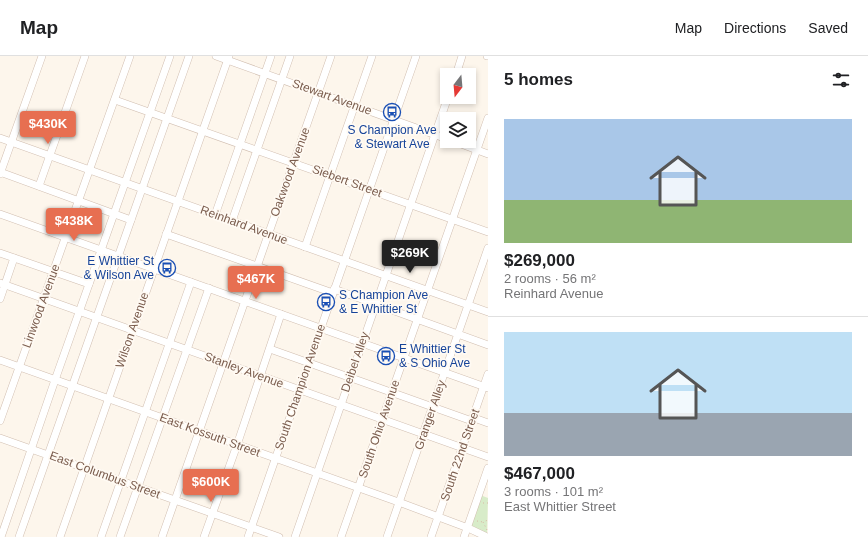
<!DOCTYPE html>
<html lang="en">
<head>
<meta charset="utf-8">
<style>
	body { margin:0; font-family:Arial,sans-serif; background:#f2f2f2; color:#202124; height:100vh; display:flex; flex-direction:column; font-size:15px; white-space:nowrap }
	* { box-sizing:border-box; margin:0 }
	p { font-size:13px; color:#757577 }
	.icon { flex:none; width:22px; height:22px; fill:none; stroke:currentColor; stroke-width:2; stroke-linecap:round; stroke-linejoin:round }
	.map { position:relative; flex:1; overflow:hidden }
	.panel { display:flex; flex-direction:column; background:#fff; width:380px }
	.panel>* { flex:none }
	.needle { width:26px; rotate:196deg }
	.tools { position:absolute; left:440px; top:12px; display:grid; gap:8px }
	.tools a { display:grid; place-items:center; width:36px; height:36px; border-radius:0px; background:#fff; box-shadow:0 2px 6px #0003; font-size:20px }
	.price { position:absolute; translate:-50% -34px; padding:0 9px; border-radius:4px; background:#e76f51; color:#fff; font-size:13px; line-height:26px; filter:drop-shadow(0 1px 2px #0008) }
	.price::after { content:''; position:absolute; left:50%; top:24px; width:12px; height:9px; margin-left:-6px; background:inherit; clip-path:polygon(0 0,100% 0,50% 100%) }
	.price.selected { background:#222; color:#fff }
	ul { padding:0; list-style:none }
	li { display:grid; align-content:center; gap:8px; height:212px; padding:0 16px }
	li+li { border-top:1px solid #e0e0e0 }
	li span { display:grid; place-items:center; height:124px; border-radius:0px; color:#555 }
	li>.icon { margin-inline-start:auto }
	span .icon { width:72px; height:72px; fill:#fffc; stroke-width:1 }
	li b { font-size:17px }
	h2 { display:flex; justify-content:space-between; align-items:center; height:48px; padding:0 16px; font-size:17px }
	header { display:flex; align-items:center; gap:24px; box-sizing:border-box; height:56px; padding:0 20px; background:#fff; border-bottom:1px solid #e0e0e0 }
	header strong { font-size:19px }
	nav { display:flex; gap:22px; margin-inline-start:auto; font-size:14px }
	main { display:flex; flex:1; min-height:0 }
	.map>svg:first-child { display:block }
	.green { fill:#d8ecc9 }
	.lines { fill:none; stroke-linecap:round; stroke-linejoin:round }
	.minor-casing { stroke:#d1beb0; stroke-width:8 }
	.path { stroke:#d9b8a5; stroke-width:1; stroke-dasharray:1 3; stroke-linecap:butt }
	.minor { stroke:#fff; stroke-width:7 }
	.labels { text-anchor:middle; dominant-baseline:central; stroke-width:3.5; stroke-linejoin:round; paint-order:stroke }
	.street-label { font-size:12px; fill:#7a5c4d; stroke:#fffaf3 }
	.transit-label { font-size:12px; fill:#164399; stroke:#fffaf3; text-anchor:start }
</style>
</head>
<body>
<header>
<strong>Map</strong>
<nav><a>Map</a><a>Directions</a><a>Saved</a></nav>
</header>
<main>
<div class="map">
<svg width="488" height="481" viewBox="0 0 488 481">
	<rect width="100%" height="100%" fill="#fdf6ec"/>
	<polygon class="green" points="480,439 488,442 487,478 469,471"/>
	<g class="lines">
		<g class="minor-casing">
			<g id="minor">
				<polyline points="216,0 447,83"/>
				<polyline points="487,0 488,0"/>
				<polyline points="456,19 462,0"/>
				<polyline points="115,44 488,176"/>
				<polyline points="0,82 488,256"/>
				<polyline points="453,85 488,98"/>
				<polyline points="0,116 131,164"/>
				<polyline points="0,118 42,0"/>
				<polyline points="39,130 85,0"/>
				<polyline points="0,158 488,332"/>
				<polyline points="215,159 271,0"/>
				<polyline points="232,165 290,0"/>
				<polyline points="166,178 333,237"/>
				<polyline points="305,191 372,0"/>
				<polyline points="0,197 89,228"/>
				<polyline points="0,227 488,401"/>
				<polyline points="334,233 488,289"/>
				<polyline points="0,243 14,202"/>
				<polyline points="270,293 472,365"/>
				<polyline points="0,304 404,448 468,472 487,481"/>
				<polyline points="0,365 130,0"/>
				<polyline points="472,365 477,363 488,367"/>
				<polyline points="0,382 279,481"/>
				<polyline points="1,481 55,324 170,0"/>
				<polyline points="19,481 189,0"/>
				<polyline points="60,481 229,0"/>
				<polyline points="101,481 191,226"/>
				<polyline points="120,481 209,232"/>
				<polyline points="162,481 331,0"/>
				<polyline points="204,481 237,389 281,258"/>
				<polyline points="248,481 416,0"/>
				<polyline points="295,481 448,41"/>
				<polyline points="341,481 488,62"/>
				<polyline points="387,481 488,192"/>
				<polyline points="431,481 488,318"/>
				<polyline points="464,481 488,412"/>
			</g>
		</g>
		<g class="path">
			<polyline points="483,447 488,447"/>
			<polyline points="477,465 483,466"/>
			<polyline points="487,474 483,466 488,464"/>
		</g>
		<use href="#minor" class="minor"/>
	</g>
	<defs>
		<g id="bus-ring" transform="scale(0.9)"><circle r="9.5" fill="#fffaf3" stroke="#1a4fb4" stroke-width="1.5"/><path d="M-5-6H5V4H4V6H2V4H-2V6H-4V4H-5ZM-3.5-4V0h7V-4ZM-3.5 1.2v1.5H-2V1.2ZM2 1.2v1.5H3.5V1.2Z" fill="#1a4fb4"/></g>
	</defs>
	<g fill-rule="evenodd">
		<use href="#bus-ring" x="392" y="56"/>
		<use href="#bus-ring" x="167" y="212"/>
		<use href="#bus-ring" x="326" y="246"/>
		<use href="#bus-ring" x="386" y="300"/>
	</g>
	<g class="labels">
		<g class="street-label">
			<text transform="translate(332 41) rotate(20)">Stewart Avenue</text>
			<text transform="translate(290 116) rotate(-70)">Oakwood Avenue</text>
			<text transform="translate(347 125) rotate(20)">Siebert Street</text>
			<text transform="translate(244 169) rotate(20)">Reinhard Avenue</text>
			<text transform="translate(41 250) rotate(-70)">Linwood Avenue</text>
			<text transform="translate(132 274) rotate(-71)">Wilson Avenue</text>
			<text transform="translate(355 306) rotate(-71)">Deibel Alley</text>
			<text transform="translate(244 314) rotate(20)">Stanley Avenue</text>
			<text transform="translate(300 331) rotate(-71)">South Champion Avenue</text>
			<text transform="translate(430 359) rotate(-71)">Granger Alley</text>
			<text transform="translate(379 373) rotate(-71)">South Ohio Avenue</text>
			<text transform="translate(210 379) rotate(20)">East Kossuth Street</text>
			<text transform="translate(460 399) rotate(-71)">South 22nd Street</text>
			<text transform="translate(105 419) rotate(20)">East Columbus Street</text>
		</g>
		<g class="transit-label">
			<text x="392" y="74" text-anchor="middle">S Champion Ave<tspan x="392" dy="14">&amp; Stewart Ave</tspan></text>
			<text x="154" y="205" text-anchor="end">E Whittier St<tspan x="154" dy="14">&amp; Wilson Ave</tspan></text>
			<text x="339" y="239">S Champion Ave<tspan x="339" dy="14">&amp; E Whittier St</tspan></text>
			<text x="399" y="293">E Whittier St<tspan x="399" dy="14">&amp; S Ohio Ave</tspan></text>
		</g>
	</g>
</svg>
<div class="tools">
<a><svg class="needle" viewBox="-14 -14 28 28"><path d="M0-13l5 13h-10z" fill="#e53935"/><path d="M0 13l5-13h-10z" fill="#757577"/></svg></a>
<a><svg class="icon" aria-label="layers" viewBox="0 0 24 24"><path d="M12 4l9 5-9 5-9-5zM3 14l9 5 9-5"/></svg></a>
</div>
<b class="price" style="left:48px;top:89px">$430K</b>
<b class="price" style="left:74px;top:186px">$438K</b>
<b class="price selected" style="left:410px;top:218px">$269K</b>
<b class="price" style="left:256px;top:244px">$467K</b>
<b class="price" style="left:211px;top:447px">$600K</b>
</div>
<section class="panel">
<h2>5 homes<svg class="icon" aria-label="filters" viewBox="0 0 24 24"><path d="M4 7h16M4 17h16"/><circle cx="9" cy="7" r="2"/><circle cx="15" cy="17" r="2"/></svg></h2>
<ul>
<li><span style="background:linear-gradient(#a9c7e8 65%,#8fb573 0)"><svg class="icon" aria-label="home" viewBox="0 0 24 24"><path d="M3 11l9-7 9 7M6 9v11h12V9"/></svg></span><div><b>$269,000</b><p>2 rooms · 56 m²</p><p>Reinhard Avenue</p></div></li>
<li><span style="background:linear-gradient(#bfe0f5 65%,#9aa5b1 0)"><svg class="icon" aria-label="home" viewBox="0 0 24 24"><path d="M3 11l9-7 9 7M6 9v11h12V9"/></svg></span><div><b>$467,000</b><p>3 rooms · 101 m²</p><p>East Whittier Street</p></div></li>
</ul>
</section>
</main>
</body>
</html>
